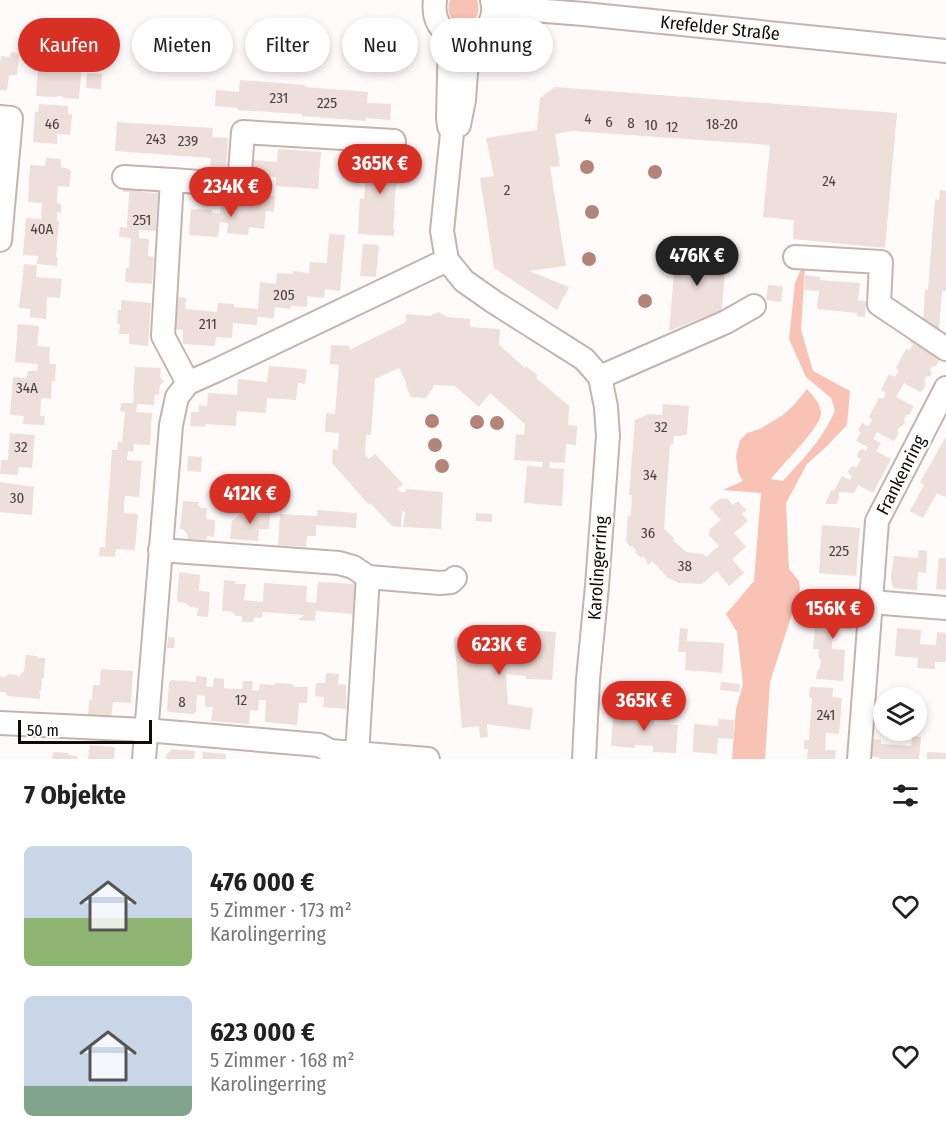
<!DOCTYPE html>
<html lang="de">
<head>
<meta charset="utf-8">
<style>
	body { margin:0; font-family:"Fira Sans Condensed",sans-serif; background:#f6f6f6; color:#222; height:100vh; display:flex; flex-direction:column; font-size:22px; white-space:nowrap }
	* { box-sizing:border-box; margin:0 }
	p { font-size:20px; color:#767676 }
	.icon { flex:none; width:33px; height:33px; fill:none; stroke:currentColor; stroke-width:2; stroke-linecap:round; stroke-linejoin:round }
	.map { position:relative; height:759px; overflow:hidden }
	.details { display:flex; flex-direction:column; background:#fff; flex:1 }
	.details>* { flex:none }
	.guide { position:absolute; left:18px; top:18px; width:600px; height:54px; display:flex; gap:12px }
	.tools { position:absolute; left:873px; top:687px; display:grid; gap:12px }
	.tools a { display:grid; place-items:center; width:54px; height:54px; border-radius:50%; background:#fff; box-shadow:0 3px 9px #0003; font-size:30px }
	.scale { position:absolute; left:18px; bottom:15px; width:134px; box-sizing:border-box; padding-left:6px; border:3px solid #100b09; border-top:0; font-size:16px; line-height:21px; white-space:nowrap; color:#100b09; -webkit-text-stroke:4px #fff; paint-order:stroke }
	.price { position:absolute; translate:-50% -51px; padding:0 14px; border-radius:21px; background:#d93025; color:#fff; font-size:20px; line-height:39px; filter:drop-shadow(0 2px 3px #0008) }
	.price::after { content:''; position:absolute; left:50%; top:36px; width:18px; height:14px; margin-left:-9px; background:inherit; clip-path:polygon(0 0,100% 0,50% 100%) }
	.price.on { background:#222; color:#fff }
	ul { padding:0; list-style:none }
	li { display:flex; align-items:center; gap:18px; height:150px; padding:0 24px }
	li span { display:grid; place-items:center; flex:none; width:168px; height:120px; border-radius:9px; color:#555 }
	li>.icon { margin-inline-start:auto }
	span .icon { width:72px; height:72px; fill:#fffc; stroke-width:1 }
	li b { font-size:26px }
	h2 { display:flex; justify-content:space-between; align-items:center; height:72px; padding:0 24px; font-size:26px }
	.pill { padding:0 21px; border-radius:27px; background:#fff; box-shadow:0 3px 9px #0003; font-size:21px; line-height:54px }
	.pill.on { background:#d93025; color:#fff }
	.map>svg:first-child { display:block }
	.green { fill:#f8c2b4 }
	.building { fill:#efdfda }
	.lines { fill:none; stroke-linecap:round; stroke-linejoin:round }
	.minor-casing { stroke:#c4b4b0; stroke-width:26 }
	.minor { stroke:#fff; stroke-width:22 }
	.tree { fill:#b38478 }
	.labels { text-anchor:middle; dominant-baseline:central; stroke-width:5; stroke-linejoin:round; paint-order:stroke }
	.number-label { font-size:15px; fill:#48403d }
	.street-label { font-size:18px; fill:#100b09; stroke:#fff }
</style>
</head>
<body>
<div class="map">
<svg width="946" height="759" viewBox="0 0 946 759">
	<rect width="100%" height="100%" fill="#fefbfa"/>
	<g class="green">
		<path d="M450,0H477C488,31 439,31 450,0Z"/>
		<path d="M805,265L801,330L813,371L850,391L847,425L827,446L807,464L786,503L789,569L799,581L800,589L770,682L765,759H732L736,709L743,684L737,632L726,614L754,581L761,493L723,490L743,481L738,472L736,456L740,440L747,433L760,429L783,415L794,405L807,389C813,396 820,403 821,412C823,426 780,466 771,479L783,481C803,459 824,438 835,410L831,398L806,377L789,339L795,283L802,267Z"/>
	</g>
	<g class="building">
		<polygon points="11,52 19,53 17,75 9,75 7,91 0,90 0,62 1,56 10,57"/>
		<polygon points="39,58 82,62 79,99 63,98 63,96 57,96 57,97 36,96"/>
		<polygon points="87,73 102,74 101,89 86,88"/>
		<polygon points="240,80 305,85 305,87 368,92 367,103 391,104 390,120 366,118 366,121 302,116 302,114 238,110 238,108 215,106 216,90 239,92"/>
		<polygon points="555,87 897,113 885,248 793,239 794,220 763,217 770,145 573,131 555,134 560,166 550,167 566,266 529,271 569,287 557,310 494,268 480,178 494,176 486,138 537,130 540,98"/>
		<polygon points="39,104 68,106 68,114 72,115 70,135 57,134 57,144 33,142 35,112 38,112"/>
		<polygon points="117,122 213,128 212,137 228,138 226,170 210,168 211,158 115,151"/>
		<polygon points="278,149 321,152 318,189 276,186 276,177 252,175 253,160 277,162"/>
		<polygon points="370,151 401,153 401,156 403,159 400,161 399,178 396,178 396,181 399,183 396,185 394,211 395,211 393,228 395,230 393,236 358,234 360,198 364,199 366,175 368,175"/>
		<polygon points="46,158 61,159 61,167 69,169 71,172 69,187 58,186 57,203 61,204 61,213 57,212 57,221 59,221 56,257 58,257 57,266 37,264 38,256 23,255 26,218 41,219 42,203 28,202 30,165 45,166"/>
		<polygon points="123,182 142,184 142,192 158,193 156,231 139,230 139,238 149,239 148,256 154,257 152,284 125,282 126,268 129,268 131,238 119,237 120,227 127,228 129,192 123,192"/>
		<polygon points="940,190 946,191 946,291 942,291 939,329 923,328 925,290 928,290 935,199 939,200"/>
		<polygon points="259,195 275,196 274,212 266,211 264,229 249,227 248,235 235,234 227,233 228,223 220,222 218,237 189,235 191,209 212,210 212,213 220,213 221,203 258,206"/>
		<polygon points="329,234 345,235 340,291 325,289 324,298 307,296 307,307 291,306 291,309 275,307 274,318 257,317 257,325 233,323 232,338 216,337 215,346 183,344 183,330 176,329 178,297 186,298 185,309 217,312 218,303 234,304 234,307 258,309 260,282 276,284 277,273 293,274 293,271 309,273 310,262 327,263"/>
		<polygon points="363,244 379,245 376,277 360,276"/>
		<polygon points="676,251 726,255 722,310 669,331"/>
		<polygon points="24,264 37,265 36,277 62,279 60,298 47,297 46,319 30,317 30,309 19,308"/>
		<polygon points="805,275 820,277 820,280 860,283 858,300 866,301 865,317 857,316 857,313 817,309 819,291 804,290"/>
		<polygon points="768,285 783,286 781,302 766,300"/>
		<polygon points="121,300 151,303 148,346 129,344 129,334 119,334 120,324 117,324 118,310 121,310"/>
		<polygon points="439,312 447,317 470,319 470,327 500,329 499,345 525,368 526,366 538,376 536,378 569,406 568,425 577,426 576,445 566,444 565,463 550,462 549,468 564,469 562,506 524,503 527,466 542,467 543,462 514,460 516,434 524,435 525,424 490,393 479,407 455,386 433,385 433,388 426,398 411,397 406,386 406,382 399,368 375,379 371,435 366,435 365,454 369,459 375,454 403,484 397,489 401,492 406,492 406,489 443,492 441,529 403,527 405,512 402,511 401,527 392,526 370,503 369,505 332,463 333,449 338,450 339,433 325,432 326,413 335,414 339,365 330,364 331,345 350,346 349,350 406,322 406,314 430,316"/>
		<polygon points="18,324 39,326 37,346 50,347 49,364 56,364 55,381 52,381 51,399 41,398 40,416 45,416 44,425 23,424 24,416 10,415 13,377 27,378 28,371 37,371 38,364 15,362"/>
		<polygon points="914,334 929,342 925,349 939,357 940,359 936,366 933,366 930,370 932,374 930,376 926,377 924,381 926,384 922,391 920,392 904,383 896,397 913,406 913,408 909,415 906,415 904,419 905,423 897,430 899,433 895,440 893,441 877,432 873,439 881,443 876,451 891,459 873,493 858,485 854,493 839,492 838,502 836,504 825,504 831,491 834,491 842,476 850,480 852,476 849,474 848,471 851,467 854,466 856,468 861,459 858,458 857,455 860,450 863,449 866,451 868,447 856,441 861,432 858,431 862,423 868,426 872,420 869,417 879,398 883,399 886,393 881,390 889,374 895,377 898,371 896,368 901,358 906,349 910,350 913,344 909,342"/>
		<polygon points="269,366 307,369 305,384 298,383 296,400 267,398 266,413 237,411 236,426 205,424 205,427 190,426 191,412 199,412 199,405 207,406 208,393 237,395 238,379 267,382"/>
		<polygon points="135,367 161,368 160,377 164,382 160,385 159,395 155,394 154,405 137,404 136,412 152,413 150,445 134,444 133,452 128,451 127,460 142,461 139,497 125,496 124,504 124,513 138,514 135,550 116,549 115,557 99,556 100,547 105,547 112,450 117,450 118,441 122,442 125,412 120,411 121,403 133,403 134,393 133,393"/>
		<polygon points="663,404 689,406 687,434 681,436 674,436 673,444 670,445 664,529 674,538 673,540 686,552 703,554 706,557 719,546 709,535 710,529 721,520 711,509 711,506 721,498 728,499 733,505 738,501 746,510 742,514 748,521 734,533 746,547 732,559 744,573 729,586 717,571 702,584 679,583 668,578 652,561 648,565 646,563 648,562 643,556 641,558 635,552 637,551 632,546 630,547 626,541 628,515 631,516 632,495 629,495 635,420 649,414 662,415"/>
		<polygon points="10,433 35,435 32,468 19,467 18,475 0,474 1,460 8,460"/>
		<polygon points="946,437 946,496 945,497 937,493 923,518 910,511 924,485 920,482"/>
		<polygon points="188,456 202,457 201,472 187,471"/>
		<polygon points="0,482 34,487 32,515 0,512"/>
		<polygon points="183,501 199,502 198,506 200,506 200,508 207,508 206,519 215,520 214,537 207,536 206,540 188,539 188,535 183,529 180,529"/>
		<polygon points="245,510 270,512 269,529 259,529 258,541 230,539 232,521"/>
		<polygon points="317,510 357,513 356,528 316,525 316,536 307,536 306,547 278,545 280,514 317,516"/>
		<polygon points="476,513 492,514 492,522 476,521"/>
		<polygon points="822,525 860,528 856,576 819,573"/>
		<polygon points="919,550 927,551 926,573 918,572 917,590 894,588 892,585 891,576 894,556 918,558"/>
		<polygon points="939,558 946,558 946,590 936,589"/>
		<polygon points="179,572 200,575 199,591 210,592 208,617 197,616 198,608 190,607 186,603 177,602"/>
		<polygon points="224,580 236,581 235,584 246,584 244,600 263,602 264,583 307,586 306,602 316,603 318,582 355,584 354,601 362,602 361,620 352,619 352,614 316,611 315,621 298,620 304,615 263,612 262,618 254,617 253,622 242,622 242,616 236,616 233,612 222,611"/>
		<polygon points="830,598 854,600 852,629 833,628 832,649 845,650 843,681 816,679 817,671 820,668 821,660 818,656 819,649 813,649 815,626 828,627"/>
		<polygon points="680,628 688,629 687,641 724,643 722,673 685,670 686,652 678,652"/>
		<polygon points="897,628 921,630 920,644 936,645 937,632 946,633 946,662 935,662 935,669 917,668 918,658 895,656"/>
		<polygon points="471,629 479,629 509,631 508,649 528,650 529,630 556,632 552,680 526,679 526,676 506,674 508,704 533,708 530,730 487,724 488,737 480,738 479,726 462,728 454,637 471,636"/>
		<polygon points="168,637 175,638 174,648 167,648"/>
		<polygon points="26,655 37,656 39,658 45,658 44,677 41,680 42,681 41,690 39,692 40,694 40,699 8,696 5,692 0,692 0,676 5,677 8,674 17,675 18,677 24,671"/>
		<polygon points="101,669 133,671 131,703 113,702 111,718 88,716 89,700 92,700 93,685 100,685"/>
		<polygon points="326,673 339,674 338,684 346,685 346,709 323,707 324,697 315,696 316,683 325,683"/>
		<polygon points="196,676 207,677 206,687 213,687 214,678 224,679 224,688 233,689 242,689 243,681 253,681 252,690 259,691 260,684 273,685 276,683 292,684 295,687 308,687 307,703 299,703 297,725 265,722 266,700 259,700 258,711 250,710 249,724 211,721 213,707 205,707 205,696 197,695 196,712 193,714 169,712 167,710 169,682 172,680 196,682"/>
		<polygon points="721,682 740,684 739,692 720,690"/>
		<polygon points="810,687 833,688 832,697 842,698 839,734 826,733 825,750 836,750 835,759 807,759 808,749 804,749 804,740 809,740 812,698 809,697"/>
		<polygon points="638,699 646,700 646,713 655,714 654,724 678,725 676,753 653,752 653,746 635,745 635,748 611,746 613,718 637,720"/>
		<polygon points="718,719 734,720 733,739 718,738 717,754 693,752 694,724 718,726"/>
		<polygon points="912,736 921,737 919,759 879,759 879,757 871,757 872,739 881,740 881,744 911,746"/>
		<polygon points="90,745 115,747 114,759 88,759"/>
		<polygon points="172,749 195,751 194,759 166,759 167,754"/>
		<polygon points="53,752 69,753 68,755 77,756 77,759 52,759"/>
		<polygon points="203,752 226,754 226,759 202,759"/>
		<polygon points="927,752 946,753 946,759 927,759"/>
	</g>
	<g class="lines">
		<g class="minor-casing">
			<g id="minor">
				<path d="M435,0C428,53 503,47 492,0"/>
				<polyline points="494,7 584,14 946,51"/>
				<polyline points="450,35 448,118 449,126 452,133 442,231 447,260 464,281 494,302 584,359 600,377 606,407 608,436 597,586 588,679 584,759"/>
				<polyline points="0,117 11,118 0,240"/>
				<polyline points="459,125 464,100 466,72 474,37"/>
				<polyline points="124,177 172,180"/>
				<polyline points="795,257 881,262 879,304 946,349"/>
				<polyline points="600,377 726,322 754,306"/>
				<polyline points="188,383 163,336 172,180 239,185 243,132 394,141"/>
				<polyline points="160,550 339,563 353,567 368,577 440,583 451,582 455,578"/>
				<polyline points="871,602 946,608"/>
				<polyline points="0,723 145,730 319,745 330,751 428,759"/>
				<polyline points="357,754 368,577"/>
				<polyline points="144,759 171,425 177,397 188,383 215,371 447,260"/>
				<polyline points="859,759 877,521 946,388"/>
			</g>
		</g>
		<use href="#minor" class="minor"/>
	</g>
	<g class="tree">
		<circle cx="587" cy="167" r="7"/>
		<circle cx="655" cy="172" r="7"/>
		<circle cx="592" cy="212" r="7"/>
		<circle cx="589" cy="259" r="7"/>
		<circle cx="645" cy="301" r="7"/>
		<circle cx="432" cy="421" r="7"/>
		<circle cx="477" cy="422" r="7"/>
		<circle cx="497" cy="423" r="7"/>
		<circle cx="435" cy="445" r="7"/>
		<circle cx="442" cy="466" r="7"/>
	</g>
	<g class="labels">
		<g class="number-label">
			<text x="279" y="98">231</text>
			<text x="327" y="103">225</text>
			<text x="588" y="119">4</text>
			<text x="609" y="122">6</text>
			<text x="631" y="123">8</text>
			<text x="52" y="124">46</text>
			<text x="722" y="124">18-20</text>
			<text x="651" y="125">10</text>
			<text x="672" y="127">12</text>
			<text x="156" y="139">243</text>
			<text x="188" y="141">239</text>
			<text x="829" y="181">24</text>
			<text x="507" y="190">2</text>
			<text x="142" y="220">251</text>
			<text x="42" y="229">40A</text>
			<text x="284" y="295">205</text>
			<text x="208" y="324">211</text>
			<text x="27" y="388">34A</text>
			<text x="661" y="427">32</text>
			<text x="21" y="447">32</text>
			<text x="650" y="475">34</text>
			<text x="17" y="498">30</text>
			<text x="648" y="533">36</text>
			<text x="839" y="551">225</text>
			<text x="685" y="566">38</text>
			<text x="241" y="700">12</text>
			<text x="182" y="702">8</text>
			<text x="826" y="715">241</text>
		</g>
		<g class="street-label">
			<text transform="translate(720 28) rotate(6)">Krefelder Straße</text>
			<text transform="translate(901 475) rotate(-63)">Frankenring</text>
			<text transform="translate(598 568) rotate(-86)">Karolingerring</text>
		</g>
	</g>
</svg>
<div class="tools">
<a><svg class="icon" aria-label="layers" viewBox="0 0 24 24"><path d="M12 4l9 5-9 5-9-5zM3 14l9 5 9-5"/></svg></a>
</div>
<div class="scale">50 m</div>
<b class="price" style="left:380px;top:195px">365K €</b>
<b class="price" style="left:231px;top:218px">234K €</b>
<b class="price on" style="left:697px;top:287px">476K €</b>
<b class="price" style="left:250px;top:525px">412K €</b>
<b class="price" style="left:833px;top:640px">156K €</b>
<b class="price" style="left:499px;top:676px">623K €</b>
<b class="price" style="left:644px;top:732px">365K €</b>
<div class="guide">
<a class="pill on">Kaufen</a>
<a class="pill">Mieten</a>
<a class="pill">Filter</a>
<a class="pill">Neu</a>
<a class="pill">Wohnung</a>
</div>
</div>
<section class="details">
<h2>7 Objekte<svg class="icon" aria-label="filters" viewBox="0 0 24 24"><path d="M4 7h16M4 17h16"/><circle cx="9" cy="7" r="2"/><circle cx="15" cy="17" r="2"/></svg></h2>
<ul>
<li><span style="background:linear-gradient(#c9d6e8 60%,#8fb573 0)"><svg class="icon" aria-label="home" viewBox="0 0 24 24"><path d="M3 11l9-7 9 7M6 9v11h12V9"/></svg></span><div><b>476 000 €</b><p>5 Zimmer · 173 m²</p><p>Karolingerring</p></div><svg class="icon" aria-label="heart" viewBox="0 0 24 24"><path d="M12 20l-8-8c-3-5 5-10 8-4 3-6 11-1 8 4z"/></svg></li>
<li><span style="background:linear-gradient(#c9d6e8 75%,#7fa58c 0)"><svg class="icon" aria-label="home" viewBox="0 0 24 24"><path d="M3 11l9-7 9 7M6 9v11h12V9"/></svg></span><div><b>623 000 €</b><p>5 Zimmer · 168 m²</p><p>Karolingerring</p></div><svg class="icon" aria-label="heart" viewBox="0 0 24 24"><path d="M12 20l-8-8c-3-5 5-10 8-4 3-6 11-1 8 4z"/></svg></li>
</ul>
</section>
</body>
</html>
